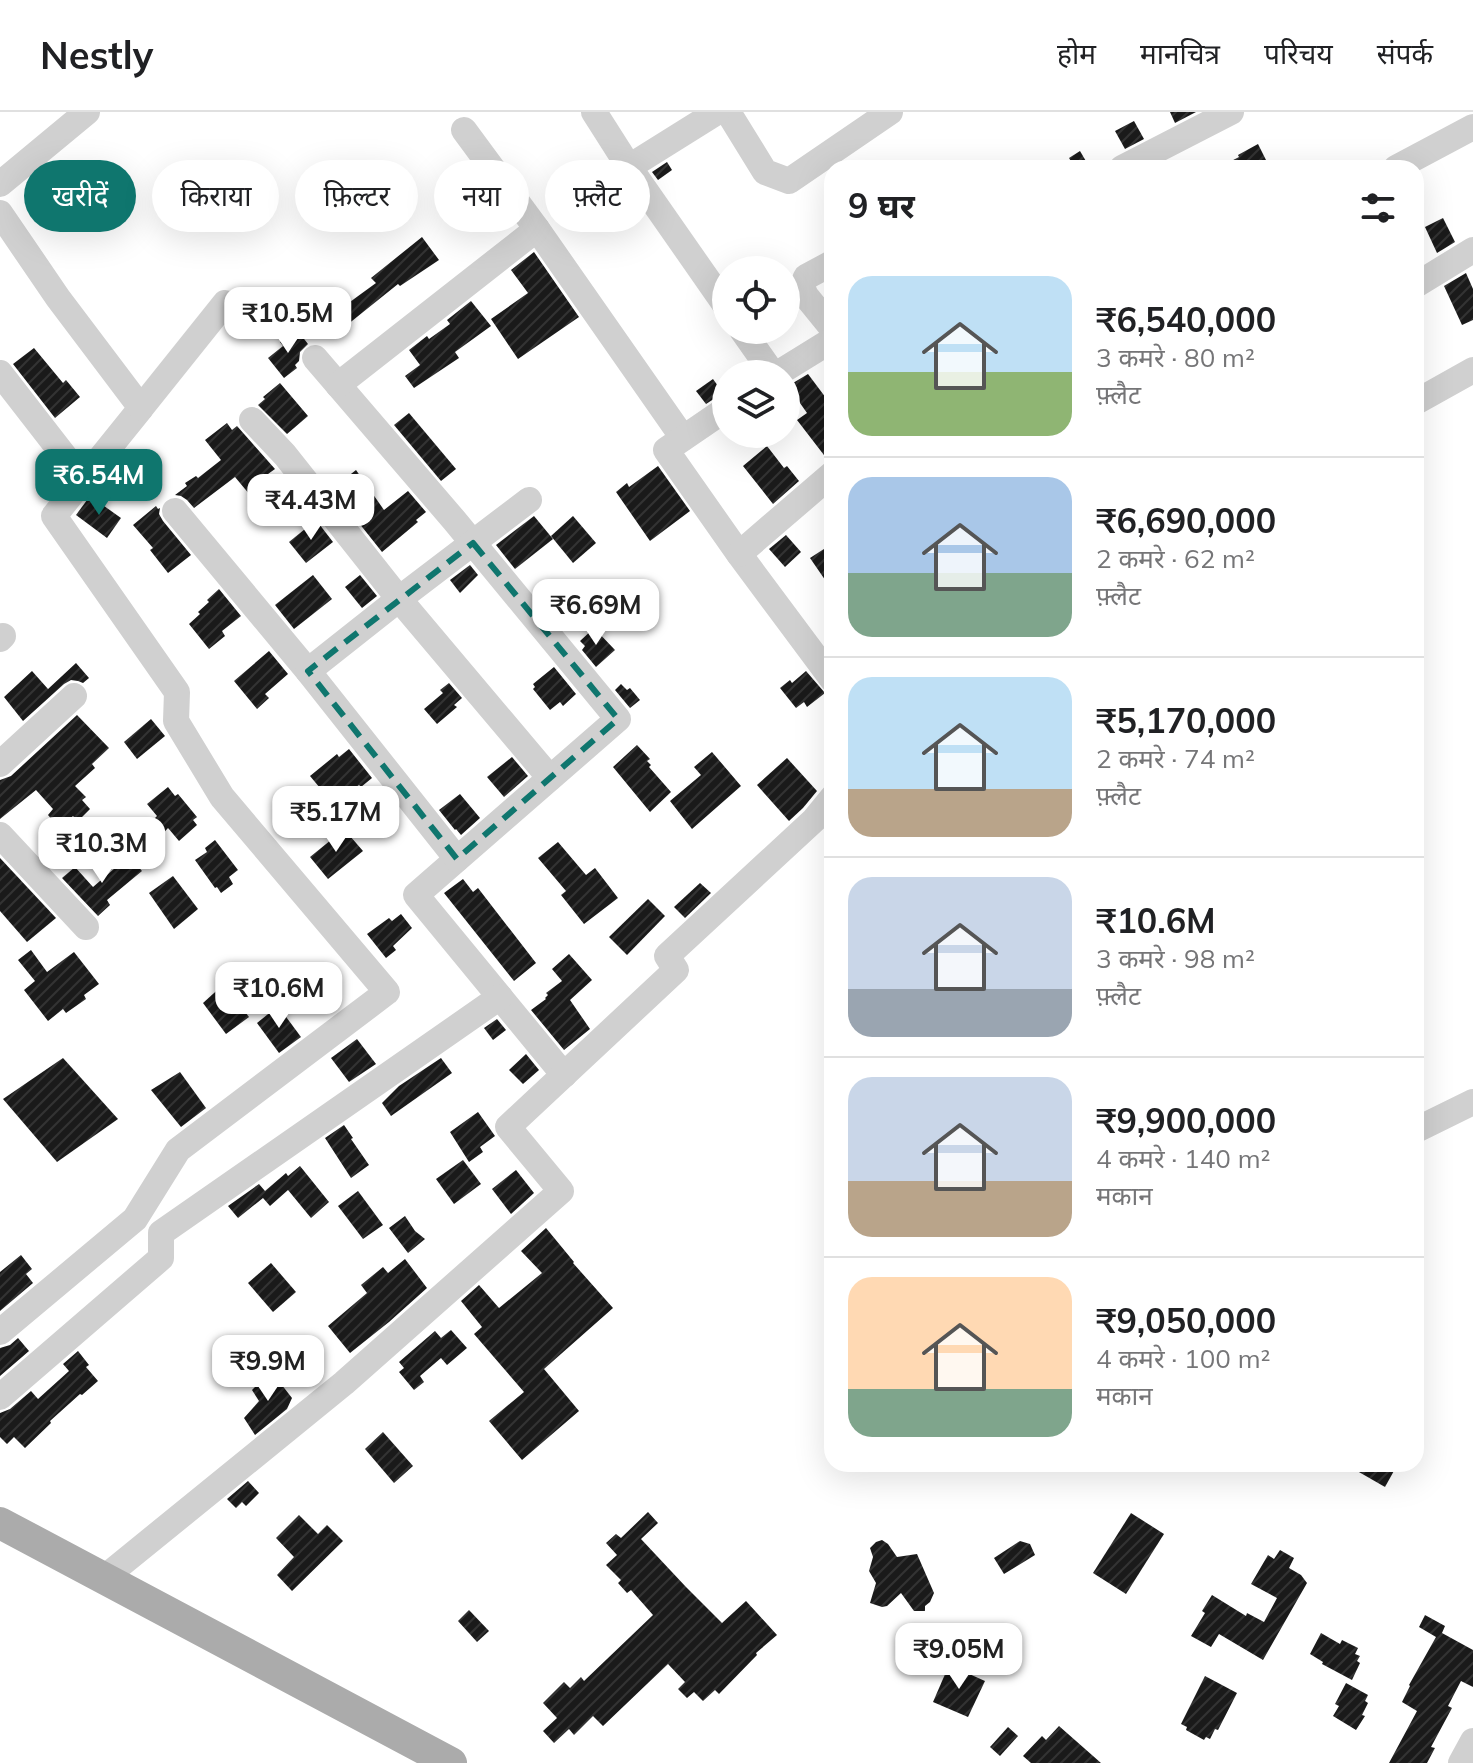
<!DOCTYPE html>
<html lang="hi">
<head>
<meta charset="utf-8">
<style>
	body { margin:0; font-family:Mulish,"Noto Sans Devanagari",sans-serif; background:#f6f6f6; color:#202124; height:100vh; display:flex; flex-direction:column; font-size:30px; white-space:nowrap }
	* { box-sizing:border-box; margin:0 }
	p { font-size:26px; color:#757577 }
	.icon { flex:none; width:44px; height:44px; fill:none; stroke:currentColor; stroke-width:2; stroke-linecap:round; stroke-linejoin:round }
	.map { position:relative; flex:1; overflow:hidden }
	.drawer { position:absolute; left:824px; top:48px; width:600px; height:1312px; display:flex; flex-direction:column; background:#fff; border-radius:24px; box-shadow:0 8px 32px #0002 }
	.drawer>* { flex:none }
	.guide { position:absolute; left:24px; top:48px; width:680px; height:72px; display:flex; gap:16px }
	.tools { position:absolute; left:712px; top:144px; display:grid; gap:16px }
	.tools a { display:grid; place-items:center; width:88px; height:88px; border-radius:50%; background:#fff; box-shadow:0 8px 32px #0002; font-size:40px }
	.price { position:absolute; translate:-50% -68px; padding:0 18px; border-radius:16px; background:#fff; color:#222; font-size:26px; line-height:52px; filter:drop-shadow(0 2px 4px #0008) }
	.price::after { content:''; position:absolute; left:50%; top:48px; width:24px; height:18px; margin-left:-12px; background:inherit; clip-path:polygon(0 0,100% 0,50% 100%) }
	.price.active { background:#0f766e; color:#fff }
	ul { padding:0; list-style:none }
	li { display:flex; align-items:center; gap:24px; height:200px; padding:0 24px }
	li+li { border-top:2px solid #e0e0e0 }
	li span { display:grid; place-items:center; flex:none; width:224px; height:160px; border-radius:24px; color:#555 }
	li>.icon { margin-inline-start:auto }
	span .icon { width:96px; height:96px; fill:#fffc; stroke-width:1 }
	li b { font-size:34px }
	h2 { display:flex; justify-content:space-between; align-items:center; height:96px; padding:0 24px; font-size:34px }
	.chip { padding:0 28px; border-radius:36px; background:#fff; box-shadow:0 8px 32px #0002; font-size:28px; line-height:72px }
	.chip.active { background:#0f766e; color:#fff }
	header { display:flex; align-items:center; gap:48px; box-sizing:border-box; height:112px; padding:0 40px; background:#fff; border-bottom:2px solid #e0e0e0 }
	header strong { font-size:38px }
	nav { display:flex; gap:44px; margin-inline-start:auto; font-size:28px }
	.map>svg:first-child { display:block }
	.building { fill:url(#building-hatch) }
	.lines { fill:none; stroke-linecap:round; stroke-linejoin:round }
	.minor { stroke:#d0d0d0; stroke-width:26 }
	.major { stroke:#ababab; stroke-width:32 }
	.marked { fill:none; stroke:#0f766e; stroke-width:6; stroke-dasharray:16 10; stroke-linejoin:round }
</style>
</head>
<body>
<header>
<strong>Nestly</strong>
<nav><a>होम</a><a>मानचित्र</a><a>परिचय</a><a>संपर्क</a></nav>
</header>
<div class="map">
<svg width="1473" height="1651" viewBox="0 0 1473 1651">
	<defs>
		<pattern id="building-hatch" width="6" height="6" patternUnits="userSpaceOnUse" patternTransform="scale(2)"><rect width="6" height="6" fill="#1a1a1a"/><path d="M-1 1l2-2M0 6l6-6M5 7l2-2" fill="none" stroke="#333"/></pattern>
	</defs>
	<rect width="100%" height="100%" fill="#fff"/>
	<g class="building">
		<polygon points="1170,0 1196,0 1175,11"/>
		<polygon points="1134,9 1144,27 1125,37 1115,19"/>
		<polygon points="1258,32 1270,56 1218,56 1239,45 1238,43"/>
		<polygon points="1080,39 1090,56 1075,56 1069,46"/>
		<polygon points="467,49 475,60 449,85 440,73"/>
		<polygon points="667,50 672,58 658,68 652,60"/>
		<polygon points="488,78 503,97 480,115 465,96"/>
		<polygon points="1443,106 1455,130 1437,141 1425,115"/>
		<polygon points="422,125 439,148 400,174 398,172 342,217 332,203 376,171 371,166"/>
		<polygon points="534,140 579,205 518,247 491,207 528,181 511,158"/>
		<polygon points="1466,161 1473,177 1473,208 1462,213 1444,174"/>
		<polygon points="471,189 491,214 455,240 459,246 414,276 405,264 420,253 409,238 427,224 429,227 450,212 447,208"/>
		<polygon points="293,221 297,226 301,223 308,232 300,240 299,249 295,253 297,256 284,266 268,246 283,234 280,230"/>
		<polygon points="34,236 63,271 66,268 80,285 55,306 13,252"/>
		<polygon points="808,262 826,286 832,282 832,346 827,347 797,308 807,301 788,274"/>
		<polygon points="713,267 723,281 706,292 696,279"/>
		<polygon points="280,271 308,304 287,322 258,293 265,287 263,285"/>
		<polygon points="409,301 456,357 441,369 394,313"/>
		<polygon points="227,311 232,318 237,314 275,357 268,362 271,365 250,383 235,365 194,396 187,388 181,384 175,383 187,374 185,371 196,364 198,366 221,348 205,328"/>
		<polygon points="767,334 784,356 787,354 799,369 773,392 743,354"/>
		<polygon points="658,354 690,399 650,429 616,380 627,371 629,375"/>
		<polygon points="356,358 384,398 408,379 426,400 416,408 418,410 382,440 332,377"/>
		<polygon points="90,384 121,406 107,426 76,403"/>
		<polygon points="156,394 158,397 160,396 159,402 163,409 191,443 168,461 150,438 153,436 133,413"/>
		<polygon points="534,404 553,427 515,457 496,433"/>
		<polygon points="573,404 596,431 573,451 551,424"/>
		<polygon points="316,408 333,430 306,451 289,430"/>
		<polygon points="786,423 801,440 785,455 769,437"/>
		<polygon points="827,435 832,442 832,478 810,446"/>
		<polygon points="470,453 478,463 460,481 450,468"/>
		<polygon points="313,463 332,487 294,517 275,493"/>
		<polygon points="360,463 377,484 362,496 345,475"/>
		<polygon points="549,469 566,490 552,502 535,481"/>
		<polygon points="219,477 241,504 222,519 225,524 209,537 189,512 200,502 198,500 209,490 207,488"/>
		<polygon points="594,516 615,538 596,555 582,538 585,534 580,529"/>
		<polygon points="269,539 288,562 265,582 269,586 257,597 234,569"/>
		<polygon points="76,551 89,566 83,571 78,569 71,568 64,572 23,609 4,585 32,559 48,577"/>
		<polygon points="554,555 576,582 563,594 560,590 550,598 533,577 535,575 533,572"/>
		<polygon points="806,559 825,581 807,595 804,590 796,596 780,576 790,568 792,571"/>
		<polygon points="449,571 462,586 454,593 457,595 437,612 424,597 443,581 440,578"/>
		<polygon points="621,572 627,578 630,576 640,588 630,596 615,578"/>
		<polygon points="77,603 109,636 92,652 95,656 75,674 86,685 82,688 90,697 78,709 73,704 59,716 48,703 53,697 36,678 0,707 0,668 11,664"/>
		<polygon points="151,607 165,624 137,647 124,630"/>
		<polygon points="637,633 650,647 647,649 651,653 649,655 671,680 650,700 613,655"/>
		<polygon points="349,637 372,666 361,675 359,673 346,684 341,678 330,688 310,664 337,642 339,645"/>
		<polygon points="712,640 741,674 692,717 670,689 701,663 694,655"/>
		<polygon points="512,645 528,664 504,685 487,665"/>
		<polygon points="787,646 817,679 803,696 789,709 757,673"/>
		<polygon points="168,675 175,684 178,682 197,705 193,708 197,713 179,729 168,716 147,739 136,725 157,704 147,692"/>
		<polygon points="460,682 480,706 461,723 456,717 455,718 439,698"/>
		<polygon points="342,719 348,726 350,724 363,739 328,767 310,745"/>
		<polygon points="215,728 238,758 229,765 233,772 221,781 217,775 215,776 195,748 207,740 205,736"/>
		<polygon points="558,730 586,763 595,756 618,786 584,812 561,783 566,779 538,746"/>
		<polygon points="129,744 142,759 107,788 110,793 98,804 62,766 75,755 93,775"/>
		<polygon points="0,746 56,806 27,830 0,799"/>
		<polygon points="173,764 198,797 174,817 149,781"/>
		<polygon points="463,767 473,780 478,776 536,851 514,869 444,781"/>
		<polygon points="700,771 711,781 685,806 674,795"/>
		<polygon points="648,787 665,804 627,843 609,825"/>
		<polygon points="401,802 412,816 393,834 396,838 386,846 367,822 389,806 392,809"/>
		<polygon points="31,838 47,860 74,840 99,872 84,883 86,887 66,901 63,897 48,909 24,878 35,869 18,848"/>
		<polygon points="569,842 592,868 570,888 590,917 564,938 531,898 546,887 545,886 548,883 546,881 562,869 552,857"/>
		<polygon points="224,872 249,905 226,922 203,891"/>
		<polygon points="278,894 301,925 279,941 257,911"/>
		<polygon points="497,907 506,918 493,928 484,916"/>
		<polygon points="357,927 376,952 349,970 331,946"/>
		<polygon points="526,942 539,958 523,972 509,958"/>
		<polygon points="63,946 118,1007 57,1050 3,987"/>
		<polygon points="441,946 452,961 391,1004 382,991 399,974"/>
		<polygon points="180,960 206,996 181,1015 151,978"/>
		<polygon points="478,1000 495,1024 480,1035 483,1040 469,1050 450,1020"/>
		<polygon points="344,1013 353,1026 351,1027 369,1053 351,1066 325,1026"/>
		<polygon points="463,1048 481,1072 454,1092 436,1067"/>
		<polygon points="300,1054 329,1090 311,1106 288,1078 270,1094 263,1086 238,1106 228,1094 259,1072 265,1079 286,1061 288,1064"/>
		<polygon points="516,1058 534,1081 511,1102 492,1077"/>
		<polygon points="358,1079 383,1113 363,1127 338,1094"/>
		<polygon points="405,1104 415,1119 425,1127 408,1141 389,1116"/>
		<polygon points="546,1116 574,1150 573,1151 613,1196 544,1257 579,1299 522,1348 489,1309 524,1280 474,1222 482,1215 461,1189 479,1173 499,1196 542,1161 521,1139"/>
		<polygon points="21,1143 32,1157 26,1162 33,1171 0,1199 0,1160"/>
		<polygon points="405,1147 427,1176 389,1210 350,1241 328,1214 367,1181 361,1173 383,1155 388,1161"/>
		<polygon points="271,1151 296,1180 273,1200 248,1171"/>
		<polygon points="451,1218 467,1236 447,1253 441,1246 420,1264 424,1270 414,1278 399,1260 404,1256 399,1250 435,1219 441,1226"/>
		<polygon points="18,1226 29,1239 0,1264 0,1236 10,1233"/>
		<polygon points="78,1239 89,1253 86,1255 98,1269 82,1283 80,1282 50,1309 51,1311 25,1336 14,1325 7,1332 0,1325 0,1301 10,1297 31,1279 38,1287 69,1259 63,1252"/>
		<polygon points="271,1259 292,1286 287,1297 255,1323 244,1306 259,1289 252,1278"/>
		<polygon points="383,1320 413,1354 394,1371 365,1337"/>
		<polygon points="1345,1352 1386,1352 1395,1357 1385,1375"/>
		<polygon points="248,1369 259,1381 246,1394 242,1390 236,1396 227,1387"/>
		<polygon points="648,1400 658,1411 641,1427 686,1475 722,1511 746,1489 777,1523 756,1541 757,1543 719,1582 715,1578 703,1589 694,1580 687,1586 678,1577 685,1570 668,1552 603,1614 593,1604 574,1623 569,1617 554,1631 543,1619 557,1606 543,1591 564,1570 570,1576 581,1565 584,1569 653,1503 631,1478 627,1481 618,1471 621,1468 606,1453 617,1443 606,1431 616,1422 621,1426"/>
		<polygon points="1131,1401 1164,1422 1126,1482 1093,1461"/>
		<polygon points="299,1403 318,1422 327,1413 343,1429 292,1479 277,1463 294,1445 276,1426"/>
		<polygon points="882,1428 888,1432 897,1445 917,1442 934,1481 930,1490 925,1494 925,1499 914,1499 901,1481 887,1494 882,1495 870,1491 876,1471 869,1459 873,1445 870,1436 876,1430"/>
		<polygon points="1020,1429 1030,1432 1035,1443 1004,1462 994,1446"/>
		<polygon points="1280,1438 1294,1446 1289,1456 1301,1463 1307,1471 1263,1548 1219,1522 1211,1535 1191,1524 1205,1501 1202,1499 1212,1483 1246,1504 1247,1501 1264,1510 1277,1486 1251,1472 1268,1443 1274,1447"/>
		<polygon points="469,1498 489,1519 477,1530 458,1509"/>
		<polygon points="1425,1503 1445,1514 1442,1521 1473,1538 1473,1575 1461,1569 1448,1594 1452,1596 1431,1635 1435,1636 1427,1651 1389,1651 1417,1599 1402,1590 1410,1574 1409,1573 1436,1525 1419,1515"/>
		<polygon points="1321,1521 1340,1532 1342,1528 1358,1536 1355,1542 1360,1544 1357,1549 1360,1551 1352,1568 1322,1552 1323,1550 1310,1542"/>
		<polygon points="949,1553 985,1569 968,1605 933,1590"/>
		<polygon points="1205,1564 1237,1581 1218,1618 1215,1617 1210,1627 1206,1625 1204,1628 1186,1618 1187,1615 1181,1612"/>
		<polygon points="1346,1571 1368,1583 1365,1589 1368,1591 1362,1603 1365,1604 1356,1618 1333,1604 1339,1594 1335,1592"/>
		<polygon points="1059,1614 1101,1651 1031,1651 1023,1644 1042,1624 1046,1628"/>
		<polygon points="1008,1615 1018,1624 1000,1644 990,1635"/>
	</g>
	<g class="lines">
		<g class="minor">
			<polyline points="594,0 629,55 726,194"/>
			<polyline points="728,0 765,60 789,69 890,0"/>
			<polyline points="464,18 537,117 683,326"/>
			<polyline points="629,55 717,0"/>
			<polyline points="1122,56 1231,0"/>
			<polyline points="1396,56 1473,15"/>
			<polyline points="0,72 87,0"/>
			<polyline points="0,101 58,186 141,296 54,404 177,580 176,609 222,685 387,880 178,1038 135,1107 0,1220"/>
			<polyline points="832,151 806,165 802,175 806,184 832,216"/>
			<polyline points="1416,173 1473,138"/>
			<polyline points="742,218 773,262"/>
			<polyline points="315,246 454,408 618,607 416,783 564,963"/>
			<polyline points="0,261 83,368"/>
			<polyline points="777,262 832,228"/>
			<polyline points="338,273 537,117"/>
			<polyline points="1416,290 1473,258"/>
			<polyline points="141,296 225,191"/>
			<polyline points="726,297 666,338 739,442 832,567"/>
			<polyline points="252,308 285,343 399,487 550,666"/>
			<polyline points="175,399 308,559 457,747"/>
			<polyline points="739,442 832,362"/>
			<polyline points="0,527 3,524"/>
			<polyline points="308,559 399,487 529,388"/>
			<polyline points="0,652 74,584"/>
			<polyline points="0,723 86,815"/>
			<polyline points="1416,1018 1473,990"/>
			<polyline points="0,1285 161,1146 161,1121 500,885"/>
			<polyline points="104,1466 344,1271 561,1079 508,1015 676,858 667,844 814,708 832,686"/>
			<polyline points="1461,1651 1473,1629"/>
		</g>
		<polyline class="major" points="0,1411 451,1651"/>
	</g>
	<path class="marked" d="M473,431L618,607L457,747L308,559Z"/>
</svg>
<div class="tools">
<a><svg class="icon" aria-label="locate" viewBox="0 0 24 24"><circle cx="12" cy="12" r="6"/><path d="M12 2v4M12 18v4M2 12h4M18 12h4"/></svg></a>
<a><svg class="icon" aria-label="layers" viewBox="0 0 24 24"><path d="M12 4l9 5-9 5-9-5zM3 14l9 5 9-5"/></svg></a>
</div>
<b class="price" style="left:288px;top:243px">₹10.5M</b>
<b class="price active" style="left:99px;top:405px">₹6.54M</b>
<b class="price" style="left:311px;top:430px">₹4.43M</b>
<b class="price" style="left:596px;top:535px">₹6.69M</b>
<b class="price" style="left:336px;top:742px">₹5.17M</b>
<b class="price" style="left:102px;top:773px">₹10.3M</b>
<b class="price" style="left:279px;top:918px">₹10.6M</b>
<b class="price" style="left:268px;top:1291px">₹9.9M</b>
<b class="price" style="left:959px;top:1579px">₹9.05M</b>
<div class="guide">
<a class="chip active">खरीदें</a>
<a class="chip">किराया</a>
<a class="chip">फ़िल्टर</a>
<a class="chip">नया</a>
<a class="chip">फ़्लैट</a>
</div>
<section class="drawer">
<h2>9 घर<svg class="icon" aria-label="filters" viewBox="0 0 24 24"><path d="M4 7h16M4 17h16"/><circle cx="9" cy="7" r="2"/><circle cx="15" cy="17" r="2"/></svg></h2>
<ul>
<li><span style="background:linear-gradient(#bfe0f5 60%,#8fb573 0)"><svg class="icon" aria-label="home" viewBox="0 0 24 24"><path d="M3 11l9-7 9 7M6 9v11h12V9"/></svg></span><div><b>₹6,540,000</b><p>3 कमरे · 80 m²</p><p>फ़्लैट</p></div></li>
<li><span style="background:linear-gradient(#a9c7e8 60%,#7fa58c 0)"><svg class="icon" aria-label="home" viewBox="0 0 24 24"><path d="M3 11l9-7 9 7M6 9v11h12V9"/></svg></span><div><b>₹6,690,000</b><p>2 कमरे · 62 m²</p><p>फ़्लैट</p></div></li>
<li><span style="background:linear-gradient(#bfe0f5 70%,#b9a48a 0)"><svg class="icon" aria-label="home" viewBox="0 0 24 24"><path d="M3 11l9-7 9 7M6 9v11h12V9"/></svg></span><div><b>₹5,170,000</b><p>2 कमरे · 74 m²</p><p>फ़्लैट</p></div></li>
<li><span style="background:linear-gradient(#c9d6e8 70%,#9aa5b1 0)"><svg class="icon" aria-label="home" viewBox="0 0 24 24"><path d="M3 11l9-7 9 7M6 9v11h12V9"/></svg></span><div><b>₹10.6M</b><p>3 कमरे · 98 m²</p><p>फ़्लैट</p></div></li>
<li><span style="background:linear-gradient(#c9d6e8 65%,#b9a48a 0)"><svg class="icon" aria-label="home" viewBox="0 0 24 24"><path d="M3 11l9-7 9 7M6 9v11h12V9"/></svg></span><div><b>₹9,900,000</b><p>4 कमरे · 140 m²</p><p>मकान</p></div></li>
<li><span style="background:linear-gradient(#ffd9b3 70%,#7fa58c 0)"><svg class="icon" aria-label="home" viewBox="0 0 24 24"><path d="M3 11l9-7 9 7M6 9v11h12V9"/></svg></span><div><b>₹9,050,000</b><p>4 कमरे · 100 m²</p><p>मकान</p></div></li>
</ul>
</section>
</div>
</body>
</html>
